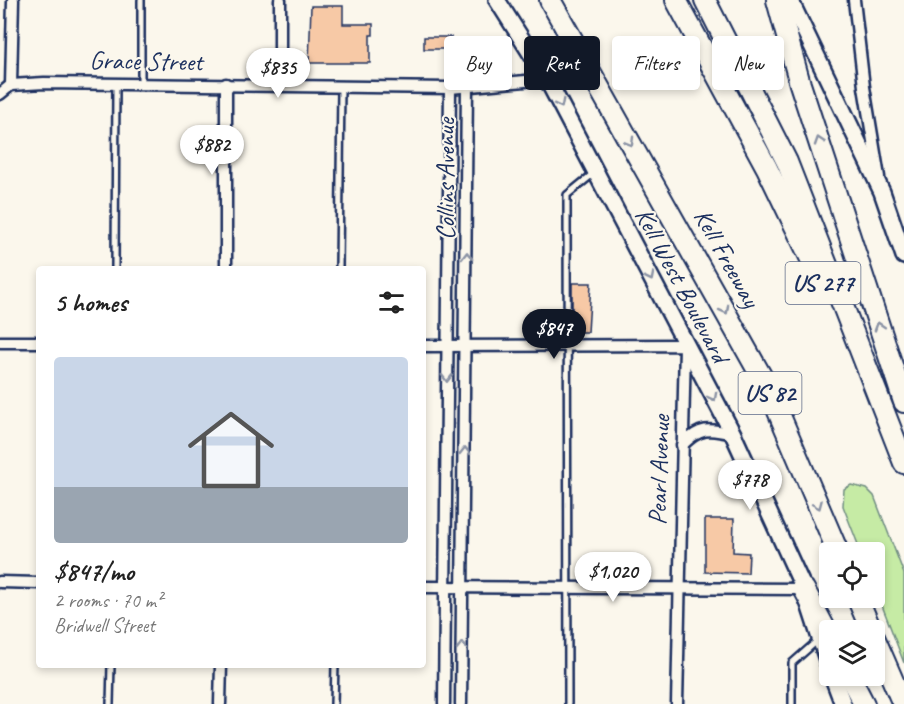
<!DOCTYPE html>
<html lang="en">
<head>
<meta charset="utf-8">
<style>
	body { margin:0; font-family:Caveat,sans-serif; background:#f2f2f2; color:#222; height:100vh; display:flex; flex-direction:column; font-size:22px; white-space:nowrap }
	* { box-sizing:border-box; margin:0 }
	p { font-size:20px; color:#767676 }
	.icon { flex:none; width:33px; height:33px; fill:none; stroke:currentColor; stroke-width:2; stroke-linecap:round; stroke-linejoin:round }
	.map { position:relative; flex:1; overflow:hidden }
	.sheet { position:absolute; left:36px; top:266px; width:390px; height:402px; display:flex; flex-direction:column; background:#fff; border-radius:6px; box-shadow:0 3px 9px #0003 }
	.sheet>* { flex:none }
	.top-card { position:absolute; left:444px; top:36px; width:369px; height:54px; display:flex; gap:12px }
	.tools { position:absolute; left:819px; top:542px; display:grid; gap:12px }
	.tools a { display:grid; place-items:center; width:66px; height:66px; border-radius:6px; background:#fff; box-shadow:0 3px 9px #0003; font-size:30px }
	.price { position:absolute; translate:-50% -51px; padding:0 14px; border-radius:21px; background:#fff; color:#222; font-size:20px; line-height:39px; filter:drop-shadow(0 2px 3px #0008) }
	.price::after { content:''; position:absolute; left:50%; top:36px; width:18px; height:14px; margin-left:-9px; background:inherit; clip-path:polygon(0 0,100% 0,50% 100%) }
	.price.selected { background:#111827; color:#fff }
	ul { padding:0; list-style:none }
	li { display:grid; align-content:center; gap:12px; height:318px; padding:0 18px }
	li+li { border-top:2px solid #e0e0e0 }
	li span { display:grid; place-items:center; height:186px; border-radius:6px; color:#555 }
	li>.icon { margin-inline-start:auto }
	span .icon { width:108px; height:108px; fill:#fffc; stroke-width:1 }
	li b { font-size:26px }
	h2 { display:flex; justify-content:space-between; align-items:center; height:72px; padding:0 18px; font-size:26px }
	.pill { padding:0 21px; border-radius:6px; background:#fff; box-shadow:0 3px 9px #0003; font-size:21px; line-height:54px }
	.pill.selected { background:#111827; color:#fff }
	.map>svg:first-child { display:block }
	.green { fill:#c6eba5; stroke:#708d82; stroke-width:1.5 }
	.building { fill:#f7c9a6; stroke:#1b2f5e; stroke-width:1.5 }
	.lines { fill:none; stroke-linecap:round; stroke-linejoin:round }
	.lane-casing { stroke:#1b2f5e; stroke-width:10 }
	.street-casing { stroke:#1b2f5e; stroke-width:15 }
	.secondary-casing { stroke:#1b2f5e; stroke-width:20 }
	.highway-casing { stroke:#1b2f5e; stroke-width:24 }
	.lane { stroke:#fbf7ec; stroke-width:5 }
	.street { stroke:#fbf7ec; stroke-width:10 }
	.secondary { stroke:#fbf7ec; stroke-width:15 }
	.highway { stroke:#fbf7ec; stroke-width:20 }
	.oneway { stroke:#8b93a5 }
	.labels { text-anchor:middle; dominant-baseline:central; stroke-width:4.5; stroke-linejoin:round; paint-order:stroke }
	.shield { fill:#fbf7ec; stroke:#5e6b89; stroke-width:1.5 }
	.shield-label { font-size:24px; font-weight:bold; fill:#1b2f5e }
	.street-label { font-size:26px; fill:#1b2f5e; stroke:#fbf7ec }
</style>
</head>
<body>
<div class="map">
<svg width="904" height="704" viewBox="0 0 904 704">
	<rect width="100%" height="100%" fill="#fbf7ec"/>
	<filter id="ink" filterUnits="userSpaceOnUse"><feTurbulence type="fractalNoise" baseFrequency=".0167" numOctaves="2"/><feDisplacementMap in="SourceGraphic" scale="12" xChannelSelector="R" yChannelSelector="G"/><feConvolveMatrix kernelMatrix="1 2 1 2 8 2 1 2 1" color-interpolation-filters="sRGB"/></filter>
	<g filter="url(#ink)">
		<polygon class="green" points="851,485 867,489 874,496 904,574 904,663 875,587 874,552 861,552 843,506 844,489"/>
		<g class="building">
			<polygon points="311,6 343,6 343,24 373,24 373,35 370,35 370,63 309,63"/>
			<rect x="424" y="37" width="27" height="12"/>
			<polygon points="572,283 591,283 588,332 572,332"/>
			<polygon points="705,519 734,519 733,552 749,553 748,573 705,572"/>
		</g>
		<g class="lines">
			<g class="lane-casing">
				<g id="lane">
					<polyline points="141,0 141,84"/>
					<polyline points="115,268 116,84"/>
					<polyline points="339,268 341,87"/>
					<polyline points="110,704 111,664"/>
					<polyline points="334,704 335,664"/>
					<polyline points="568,704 567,195 594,173"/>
					<polyline points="792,704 792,663 817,641"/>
				</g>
			</g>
			<g class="street-casing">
				<g id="street">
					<polyline points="280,0 280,85"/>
					<polyline points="854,0 864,87 879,177"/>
					<polyline points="11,85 13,0"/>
					<polyline points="0,94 11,85 44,83 450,88 547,79"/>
					<polyline points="226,268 226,84"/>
					<polyline points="0,342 39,342"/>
					<polyline points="423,346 685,345 677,704"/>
					<path d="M682,445C700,427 709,428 733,434"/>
					<polyline points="0,582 39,583"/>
					<polyline points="423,587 804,589"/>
					<polyline points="220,704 221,664"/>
					<polyline points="444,704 450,88"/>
					<polyline points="461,704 467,86"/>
				</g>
			</g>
			<g class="secondary-casing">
				<g id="secondary">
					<polyline points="497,0 547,79 733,434 804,589 830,669"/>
					<polyline points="790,0 882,192 904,256"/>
					<polyline points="832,675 843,704"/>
				</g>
			</g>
			<g class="highway-casing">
				<g id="highway">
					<polyline points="550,0 769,390 838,552"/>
					<polyline points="676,0 767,168 821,280"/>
					<polyline points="705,0 787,162 904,463"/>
					<polyline points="777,0 800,84 904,402"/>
					<polyline points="804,589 830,638"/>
					<polyline points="857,597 871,630"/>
					<polyline points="874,637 903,704"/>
					<polyline points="849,675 864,704"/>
				</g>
			</g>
			<use href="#lane" class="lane"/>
			<use href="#street" class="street"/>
			<use href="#secondary" class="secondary"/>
			<use href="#highway" class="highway"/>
		</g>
		<defs><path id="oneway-chevron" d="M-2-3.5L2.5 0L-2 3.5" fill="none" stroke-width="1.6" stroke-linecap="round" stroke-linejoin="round" transform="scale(1.5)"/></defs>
		<g class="oneway">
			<use href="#oneway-chevron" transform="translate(560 104) rotate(63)"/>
			<use href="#oneway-chevron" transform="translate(819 141) rotate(-108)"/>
			<use href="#oneway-chevron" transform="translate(630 142) rotate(60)"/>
			<use href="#oneway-chevron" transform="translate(467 256) rotate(-90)"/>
			<use href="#oneway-chevron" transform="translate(650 277) rotate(63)"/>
			<use href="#oneway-chevron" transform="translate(725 310) rotate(61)"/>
			<use href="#oneway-chevron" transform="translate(879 326) rotate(-108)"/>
			<use href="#oneway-chevron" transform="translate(447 378) rotate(91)"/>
			<use href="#oneway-chevron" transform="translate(713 397) rotate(62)"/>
			<use href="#oneway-chevron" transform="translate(465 451) rotate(-89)"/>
			<use href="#oneway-chevron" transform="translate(818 505) rotate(67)"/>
			<use href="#oneway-chevron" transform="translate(462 646) rotate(-89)"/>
		</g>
	</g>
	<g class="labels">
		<g class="shield">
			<rect x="785.5" y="262" width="75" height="42" rx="4.5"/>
			<rect x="738.5" y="372" width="63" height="42" rx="4.5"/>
		</g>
		<g class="shield-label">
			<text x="823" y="283">US 277</text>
			<text x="770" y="393">US 82</text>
		</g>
		<g class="street-label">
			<text transform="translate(146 61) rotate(1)">Grace Street</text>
			<text transform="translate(445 179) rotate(-90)">Collins Avenue</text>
			<text transform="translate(727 258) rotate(61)">Kell Freeway</text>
			<text transform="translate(682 285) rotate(62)">Kell West Boulevard</text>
			<text transform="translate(659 470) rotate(-88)">Pearl Avenue</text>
		</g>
	</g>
</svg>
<div class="tools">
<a><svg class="icon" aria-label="locate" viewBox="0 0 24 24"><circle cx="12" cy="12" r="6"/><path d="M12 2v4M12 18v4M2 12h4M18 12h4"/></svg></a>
<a><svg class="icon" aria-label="layers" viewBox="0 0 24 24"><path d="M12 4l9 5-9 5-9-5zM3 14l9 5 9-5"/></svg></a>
</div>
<b class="price" style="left:278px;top:99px">$835</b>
<b class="price" style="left:212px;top:176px">$882</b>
<b class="price selected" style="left:554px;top:360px">$847</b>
<b class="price" style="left:750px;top:511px">$778</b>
<b class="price" style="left:613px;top:603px">$1,020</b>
<div class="top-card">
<a class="pill">Buy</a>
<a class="pill selected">Rent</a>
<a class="pill">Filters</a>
<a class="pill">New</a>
</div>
<section class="sheet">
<h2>5 homes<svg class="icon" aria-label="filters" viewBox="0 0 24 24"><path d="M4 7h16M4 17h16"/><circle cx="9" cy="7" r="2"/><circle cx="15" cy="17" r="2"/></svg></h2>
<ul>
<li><span style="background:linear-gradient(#c9d6e8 70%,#9aa5b1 0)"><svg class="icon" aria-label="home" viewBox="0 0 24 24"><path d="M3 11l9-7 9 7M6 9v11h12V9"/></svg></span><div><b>$847/mo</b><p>2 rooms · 70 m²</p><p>Bridwell Street</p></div></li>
</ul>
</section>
</div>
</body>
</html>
